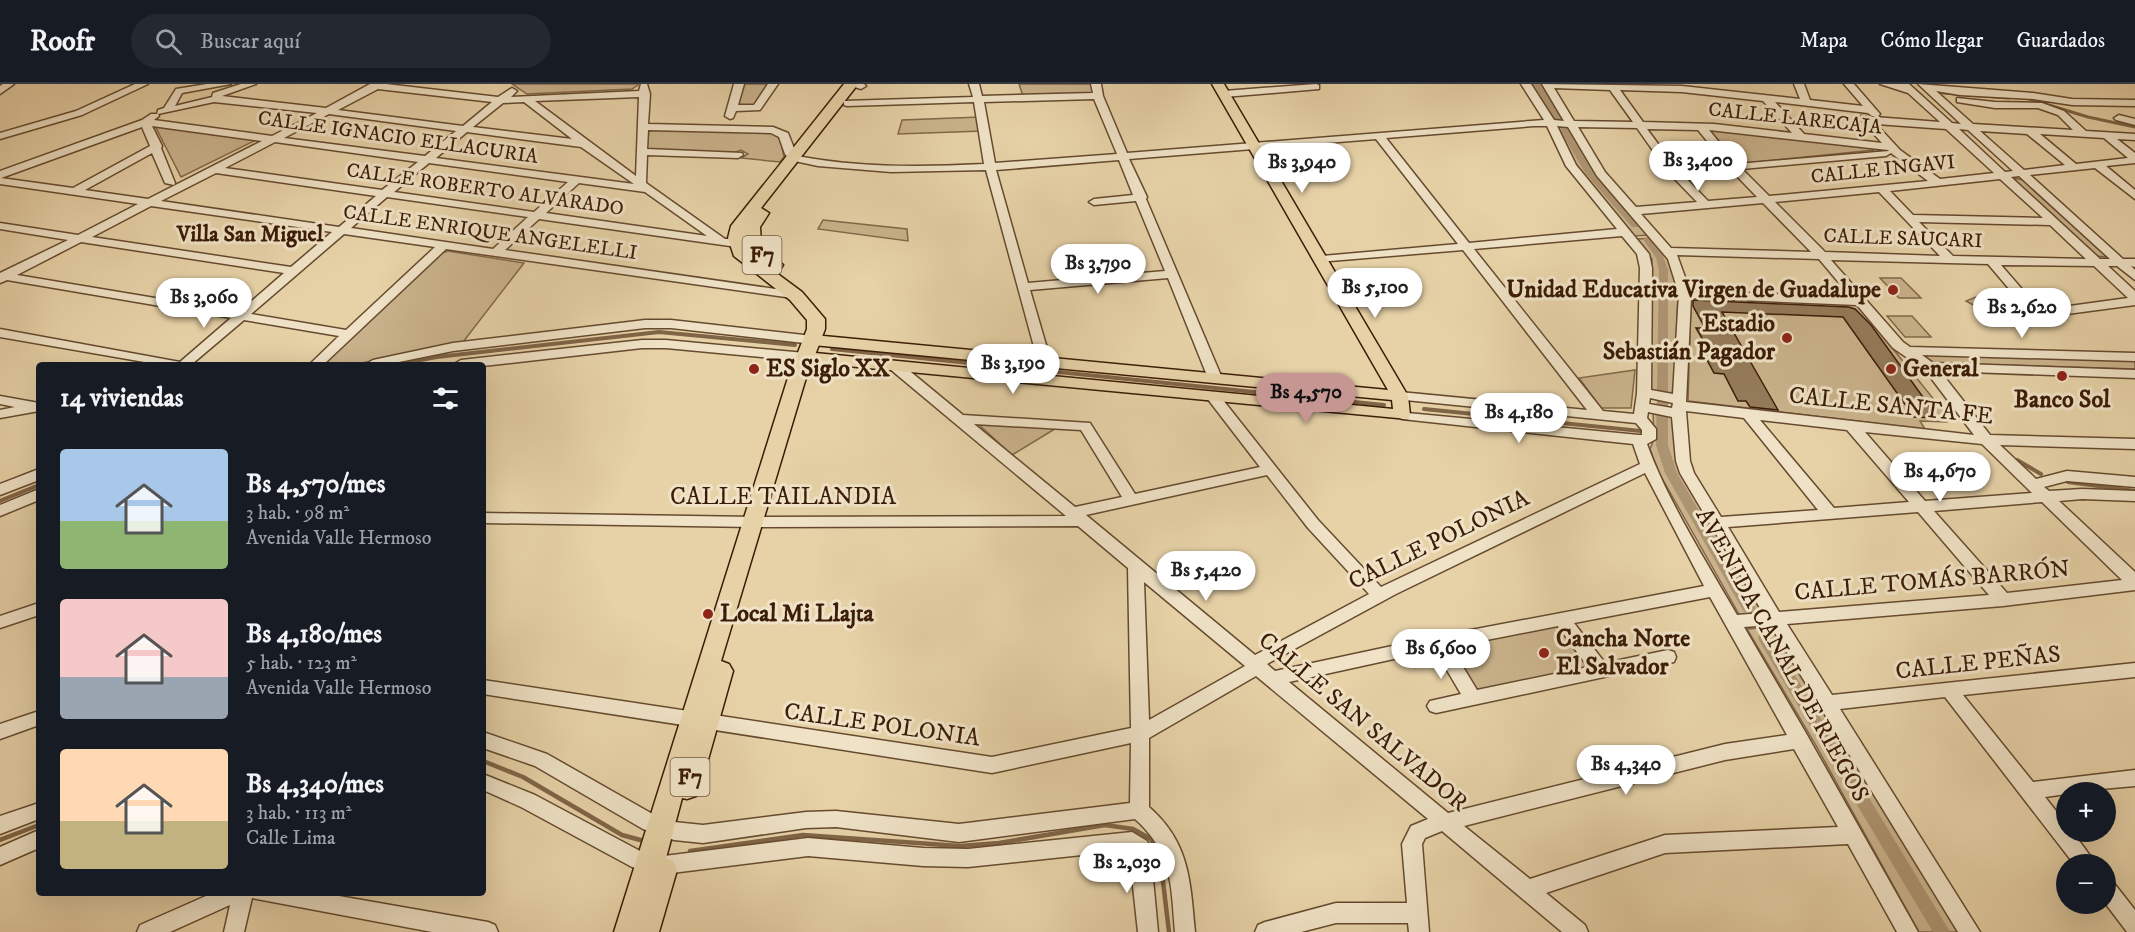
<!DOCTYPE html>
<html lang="es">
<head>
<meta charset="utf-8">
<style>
	body { margin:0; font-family:"IM FELL DW Pica",serif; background:#242831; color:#f1f3f6; height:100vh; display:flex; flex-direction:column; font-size:22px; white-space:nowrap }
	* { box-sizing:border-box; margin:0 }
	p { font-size:20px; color:#9ea1a6 }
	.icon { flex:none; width:33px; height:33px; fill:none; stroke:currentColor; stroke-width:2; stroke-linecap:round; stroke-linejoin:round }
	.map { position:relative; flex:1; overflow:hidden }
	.details { position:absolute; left:36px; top:278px; width:450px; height:534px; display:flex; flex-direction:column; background:#171b24; border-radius:6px; box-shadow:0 6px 24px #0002 }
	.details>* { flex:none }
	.controls { position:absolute; left:2056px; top:698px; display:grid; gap:12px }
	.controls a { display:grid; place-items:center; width:60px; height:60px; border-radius:50%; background:#171b24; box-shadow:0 6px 24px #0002; font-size:30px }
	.price { position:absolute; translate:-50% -51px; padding:0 14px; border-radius:21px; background:#fff; color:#222; font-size:20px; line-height:39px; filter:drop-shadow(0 2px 3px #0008) }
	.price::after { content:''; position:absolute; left:50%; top:36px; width:18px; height:14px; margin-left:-9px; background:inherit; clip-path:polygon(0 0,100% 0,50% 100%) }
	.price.active { background:#c59692; color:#111 }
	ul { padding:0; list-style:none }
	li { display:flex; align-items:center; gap:18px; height:150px; padding:0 24px }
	li span { display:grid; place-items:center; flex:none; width:168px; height:120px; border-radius:6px; color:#555 }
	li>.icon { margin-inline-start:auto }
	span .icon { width:72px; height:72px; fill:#fffc; stroke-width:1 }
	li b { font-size:26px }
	h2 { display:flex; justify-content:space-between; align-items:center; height:72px; padding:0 24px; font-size:26px }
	header { display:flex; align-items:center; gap:36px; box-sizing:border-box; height:84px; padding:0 30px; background:#171b24; border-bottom:2px solid #363941 }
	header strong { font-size:28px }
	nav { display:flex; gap:33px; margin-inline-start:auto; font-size:21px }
	.search { width:420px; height:54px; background:#242831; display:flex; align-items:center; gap:15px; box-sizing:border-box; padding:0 21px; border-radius:33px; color:#9ea1a6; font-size:22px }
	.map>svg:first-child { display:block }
	.green { fill:#cab38c; stroke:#826849; stroke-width:1.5 }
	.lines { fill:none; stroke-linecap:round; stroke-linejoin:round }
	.stream-far2 { stroke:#7f6446; stroke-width:3 }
	.stream-far1 { stroke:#7f6446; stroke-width:4 }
	.stream { stroke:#7f6446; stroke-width:4.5 }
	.canal { fill:#ad9471; fill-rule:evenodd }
	.building { fill:#947b5a; stroke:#3b1c06; stroke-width:1.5 }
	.minor-casing { stroke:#664a2e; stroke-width:3 }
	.major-casing { stroke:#3b1c06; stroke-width:3 }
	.highway-casing { stroke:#3b1c06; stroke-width:3 }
	.minor { fill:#efe2c6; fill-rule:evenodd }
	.major { fill:#e7d2a8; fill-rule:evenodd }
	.highway { fill:#e7d2a8; fill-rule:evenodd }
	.poi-dot { fill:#8f2418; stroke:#efe2c6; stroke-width:2 }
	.labels { text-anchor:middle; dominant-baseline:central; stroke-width:6; stroke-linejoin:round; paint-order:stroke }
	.far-street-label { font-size:20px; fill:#3b1c06; stroke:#efe2c6 }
	.far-neighbourhood-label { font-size:22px; font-weight:bold; fill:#3b1c06; stroke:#efe2c6 }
	.shield { fill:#efe2c6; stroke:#715740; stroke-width:1.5 }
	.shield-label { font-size:22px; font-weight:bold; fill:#3b1c06 }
	.poi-label { font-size:24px; font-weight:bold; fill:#3b1c06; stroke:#efe2c6; text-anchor:start }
	.street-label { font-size:24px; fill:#3b1c06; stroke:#efe2c6 }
</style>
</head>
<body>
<header>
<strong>Roofr</strong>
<div class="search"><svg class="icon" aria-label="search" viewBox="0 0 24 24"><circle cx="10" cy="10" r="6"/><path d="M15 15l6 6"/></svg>Buscar aquí</div>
<nav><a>Mapa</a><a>Cómo llegar</a><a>Guardados</a></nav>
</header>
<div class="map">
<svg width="2135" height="848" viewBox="0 0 2135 848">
	<rect width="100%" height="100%" fill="#e7d2a8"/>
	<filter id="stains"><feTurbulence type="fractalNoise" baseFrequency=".00333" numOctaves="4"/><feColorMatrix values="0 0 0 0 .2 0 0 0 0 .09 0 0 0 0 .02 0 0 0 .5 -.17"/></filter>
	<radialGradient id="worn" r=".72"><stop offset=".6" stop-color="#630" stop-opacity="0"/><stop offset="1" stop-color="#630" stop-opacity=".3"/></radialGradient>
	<g class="green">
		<polygon points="512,0 638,0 638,1 632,5 527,10"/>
		<polygon points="742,0 771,0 756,21 737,22"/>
		<polygon points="1019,0 1091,0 1095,9 1023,12"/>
		<polygon points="1529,0 1544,0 1567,38 1552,38"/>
		<polygon points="980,33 983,47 898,50 902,36"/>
		<polygon points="154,40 260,54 181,93"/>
		<polygon points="1556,43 1569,44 1651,151 1633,152 1574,81"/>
		<polygon points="649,45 773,49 780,53 784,73 780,78 741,74 748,70 741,66 730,70 650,67 647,65"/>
		<polygon points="1708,46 1873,64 1874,66 1737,80"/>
		<polygon points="2012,94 2024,96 2107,173 2095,172"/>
		<polygon points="823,136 907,145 908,157 818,145"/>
		<polygon points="1655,154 1671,178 1678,211 1674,312 1651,307 1652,175 1637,155"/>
		<polygon points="448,167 524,179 463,258 357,280 320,280 434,172"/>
		<polygon points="1880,194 1901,194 1921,214 1899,214"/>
		<polygon points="1983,210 2019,229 2001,236 1966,217"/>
		<polygon points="1691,213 1855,218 1949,334 1947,338 1920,337 1925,345 1688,317"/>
		<polygon points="1887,232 1912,232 1931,253 1905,253"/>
		<polygon points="1928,271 2135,277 2135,285 1935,279 1924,273"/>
		<polygon points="1635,286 1631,324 1601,324 1579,294"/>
		<polygon points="1653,328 1675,333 1678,382 1763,530 1740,532 1659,389 1650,365 1654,355"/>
		<polygon points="976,338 1058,343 1012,371"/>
		<polygon points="1562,540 1593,583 1477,608 1449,563"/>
		<polygon points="1772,543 1962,848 1919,848 1814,658 1747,545"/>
	</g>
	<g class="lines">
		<g class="stream-far2">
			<polyline points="1943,9 2009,14"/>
			<polyline points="2026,14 2088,33 2135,43"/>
		</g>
		<g class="stream-far1">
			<polyline points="832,265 1384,321"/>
			<polyline points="399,280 437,273 659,248 795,261"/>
			<polyline points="1424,325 1641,347"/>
			<polyline points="2017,376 2041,390"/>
			<polyline points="2068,398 2135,407"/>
			<polyline points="0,417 39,401"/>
		</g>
		<g class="stream">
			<polyline points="483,677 523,693 622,751 644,757"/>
			<polyline points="0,756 39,741"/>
			<polyline points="690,767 803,751 960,762 999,759 1105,741 1133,745 1151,755 1160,772 1169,848"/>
		</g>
		<g class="canal">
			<polygon points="1533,0 1541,0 1562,35 1561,37 1555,37"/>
			<polygon points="1561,44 1567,44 1592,86 1638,139 1638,143 1632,143 1585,89 1560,46"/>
			<polygon points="1648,152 1651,153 1662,169 1668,186 1668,361 1677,389 1756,525 1754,528 1744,528 1665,389 1656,361 1659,186 1656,174 1643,155"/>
			<polygon points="1765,549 1770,550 1950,848 1933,848 1760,558 1758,554 1760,550"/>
		</g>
	</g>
	<polygon class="building" points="1693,216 1848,223 1855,225 1871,241 1938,334 1914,333 1843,233 1722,228 1778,326 1750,323 1746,317 1738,317 1724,290 1714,289 1699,261 1706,261 1696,244 1705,244 1693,222"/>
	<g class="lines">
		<g class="minor-casing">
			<g id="minor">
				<polygon points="3,0 14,0 0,10 0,2"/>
				<polygon points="135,0 148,0 82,31 0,55 0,49 76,27"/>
				<path d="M207,0H231L182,9L175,22L212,13L213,9L241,0H256L222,12L326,24L370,0H386L498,13L512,4L517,7L511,13L639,7L641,0H647L650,10L648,40L773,43L788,49L797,72C859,84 922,83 984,80L974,18L847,22L844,21V17L973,13L969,0H979L982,12L1093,9L1091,0H1101L1103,12L1127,69L1544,36L1521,0H1531L1554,36L1564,37L1542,0L1682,2L1800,15L1794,0H1804L1810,16L1863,22L1844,0H1854L1880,30L1878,32H1872L1868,29L1775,18L1804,50L1882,59L1861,36V32L1940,38L1908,9L1880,0H1909L1952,39L1961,40L1918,0L2033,9L2072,15L2135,16V22L2072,21L2033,15L1960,11L1936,7L1973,40L2073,46L2058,31L2038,24H1995L1957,18V14L1995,18L2042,19L2064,27L2086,47L2135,50V56L2117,55L2135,69V79L2106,82L2135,106V115L2095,84L2030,91L2123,175H2135V183L2131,182L2135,186V196L2117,182H2108L2135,207V221L2037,234L2033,233L1988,180L1831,176L1903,258L1910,263L2135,269V277L1922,271L1933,279L2135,286V294L1940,287L1990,351L2135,355V365L2000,361L2036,395L2067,387L2135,393V403L2067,397L2044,403L2049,407L2082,405L2135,407V417L2082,415L2059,417L2135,488V506L2003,522L1787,540L1832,611L2135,579V593L1963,611L2033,698L2135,686V702L2067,708V710L2045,713L2067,741V747H2072L2096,780H2074L1945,613L1840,625L1980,848H1958L1770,541L1744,543L1807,651L1918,848H1897L1848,760L1665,769L1546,809L1585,841L1588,848H1562L1442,747L1425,754L1422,760L1429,848H1409L1408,839H1336L1301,848H1255L1258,841L1265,838L1336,819H1407L1402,760L1411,742L1428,735L1256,592L1149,654V723C1190,759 1190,797 1195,848H1175C1171,801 1173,769 1135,735L959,758L836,743L806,744L703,759L674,756L643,745L535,682L483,664V648L547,670L656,732L674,738L703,741L806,728L836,727L959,740L1130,719L1131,659L992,689L483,610V596L992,673L1131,644L1128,484L1078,442L755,443L483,439V429L755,433L1066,432L890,285L888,282L890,279H900L963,331L1090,339L1135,410L1260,383L1207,314L1214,310L1219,311L1318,436L1381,503L1640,380L1633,360L1402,335L1395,331L1397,328L1639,351H1642V346L1636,339L1395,315L1393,312L1395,309L1400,308L1587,326L1463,166L1318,178L1316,176L1322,172L1458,160L1376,55L1129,75L1147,113L1146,115L1222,294L1215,298L1208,294L1168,194L1030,206L1051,278L1044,282L1039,281L986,86L891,88L818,82L790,76L785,70L779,53L771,49L648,46L647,65L742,69L743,71L738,74L647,71L646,99L725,155H750L756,158L754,160L737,163L539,135L505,166L796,208L802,212L800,215L446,165L324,280H310L339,252L244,236L192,280H156L0,253V245L180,278L231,234L7,196L0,199V189L68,156L0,145V139L78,151L138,120L0,100V87L142,36L151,30H157L158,26L164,24L176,5ZM1554,4L1610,6L1633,38L1574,37ZM378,5L492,18L463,42L338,26ZM1620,6L1682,8L1763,17L1792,49L1714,40L1643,38ZM639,13L636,92L535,17ZM1094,15L1117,70L995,79L984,18ZM214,18L317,29L272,52L154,36L159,32L158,30ZM524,18L572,55L473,43L503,19ZM329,30L456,47L425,72L284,54ZM1876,40L1946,45L1994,89L1940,95L1900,66ZM152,42L262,57L148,115L85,106L152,69L165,99L174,101L175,99L161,64L162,62ZM1534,42H1547L1566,82L1617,145L1469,159L1386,54ZM1557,42L1568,43L1597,92L1668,175L1679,210L1673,310L1651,306L1652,184L1649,170L1576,81ZM142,43L150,62L73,104L1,94ZM1578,43L1637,44L1668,88L1697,118L1636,123L1605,88ZM1647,45L1698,46L1730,85L1757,113L1708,117L1676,84ZM1959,45L1968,46L2013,87L2005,88ZM1709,46L1888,66L1889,67L1737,80ZM1980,47L2027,50L2065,81L2024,86ZM467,48L581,63L634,100L436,74ZM2040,50L2104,54L2128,74L2076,80ZM275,58L418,78L382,106L225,84ZM1891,69L1928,97L1769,112L1742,85L1886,72ZM1119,76L1133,111L1094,115L1089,118L1094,121L1136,117L1165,187L1028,199L996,86ZM429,79L568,98L534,128L394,108ZM216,89L376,112L339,143L161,117ZM2019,92L2110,175H2100L2011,93ZM2000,95L2043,134L1913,131L1890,107ZM579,99L645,108L707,152L546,129ZM1879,108L1940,172L1825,168L1775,118ZM387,113L528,133L493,165L351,144ZM1763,119L1811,168L1671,164L1641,130ZM151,122L332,148L291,183L92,153ZM1919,138L2050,141L2086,175L1953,172ZM344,150L435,163L346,246L251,230ZM1622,152L1637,170L1640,184L1637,309L1634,330L1603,327L1474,165ZM81,158L284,189L239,228L17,191ZM1677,171L1819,175L1851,213L1690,207ZM2001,181L2094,182L2128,214L2040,226ZM1691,214L1857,221L1893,264L1925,286L1974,351L1686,318ZM1650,314L1673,319L1672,324L1649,320ZM1686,327L1744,334L1818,426L1721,433L1694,389L1690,377ZM1648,328L1672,333L1676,377L1680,389L1763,529L1737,531C1707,479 1667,416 1647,360L1656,355V345L1647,334ZM1760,336L1847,346L1909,418L1834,424ZM974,340L1081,346L1122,413L1075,423ZM1865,348L1982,360L2032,409L1925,417ZM1645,389L1704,502L1439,552L1275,587L1267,580L1396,510ZM1267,391L1308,444L1369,510L1255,571L1086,431ZM2042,418L2122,496L2007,509L1934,427ZM1918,428L1989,511L1779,528L1728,443ZM1144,498L1245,582L1149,636ZM1710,513L1787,651L1725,660L1448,729L1289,598L1435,566L1461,610L1430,617L1427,622L1430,627L1436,629L1674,578L1676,573L1674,568L1668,566L1605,579L1574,539ZM1558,542L1588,583L1477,606L1451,563ZM1794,665L1838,743L1665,751L1530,795L1464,742L1725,676Z"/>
				<polygon points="734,0 744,0 738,21 754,21 768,0 778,0 760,26 736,27 733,34 730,35 725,32"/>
				<polygon points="845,0 864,0 866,2 861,5"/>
				<polygon points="1316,0 1319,1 1319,5 1224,13 1219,10 1224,7"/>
				<polygon points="2119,31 2135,35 2135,41 2116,36 2114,34"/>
				<polygon points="645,236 671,236 813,252 819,256 813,260 671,244 645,244 453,267 389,280 366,280 373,276 453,259"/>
				<polygon points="642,256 666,256 805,269 812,273 805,277 666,264 642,264 483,282 454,280 461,276"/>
				<polygon points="0,312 39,319 39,327 0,334 0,326 15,323 0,320"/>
				<polygon points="39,385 39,396 0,411 0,400"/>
				<polygon points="39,405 39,416 0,432 0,421"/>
				<polygon points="39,519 39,531 0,544 0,532"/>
				<polygon points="39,627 39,641 0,655 0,640"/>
				<polygon points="483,690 535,711 642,768 664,772 808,754 923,764 968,765 1132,748 1147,757 1150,763 1158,848 1138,848 1129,766 968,783 923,782 808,772 664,790 632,783 521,723 483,706"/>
				<polygon points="39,719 39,735 0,750 0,732"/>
				<polygon points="39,746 39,764 0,781 0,763"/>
				<polygon points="2106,796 2113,798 2135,826 2135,848 2127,848 2105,819"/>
				<polygon points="215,808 316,808 488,838 495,841 498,848 432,848 252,814 244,848 224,848 230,821 170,848 137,848 140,841"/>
			</g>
		</g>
		<g class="major-casing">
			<polygon id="major" points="1212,0 1224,0 1408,312 1410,331 1408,335 805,278 797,273 805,268 1393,325 1392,316 813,261 805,256 813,251 1388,306"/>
		</g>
		<g class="highway-casing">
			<path id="highway" d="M844,0H858L761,124L769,129L760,143L761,160L783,181L781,184L771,185L802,208L825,235V245L805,297L721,577L729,580L733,587L700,704L696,712L687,715L682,714L666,774L673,777L677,786L659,848H614L787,297L807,245V236L790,216L734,172L728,154L731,142ZM747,163V164L762,178Z"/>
		</g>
		<use href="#minor" class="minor"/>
		<use href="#major" class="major"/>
		<use href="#highway" class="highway"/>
	</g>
	<g class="poi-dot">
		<circle cx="1893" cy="206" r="6"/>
		<circle cx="1787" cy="254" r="6"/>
		<circle cx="754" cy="285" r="6"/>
		<circle cx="1891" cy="285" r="6"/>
		<circle cx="2062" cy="292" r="6"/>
		<circle cx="708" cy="530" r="6"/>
		<circle cx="1544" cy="569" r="6"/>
	</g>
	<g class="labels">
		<g class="far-street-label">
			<text transform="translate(1795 35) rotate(6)">CALLE LARECAJA</text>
			<text transform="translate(398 54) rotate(8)">CALLE IGNACIO ELLACURIA</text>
			<text transform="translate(1883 86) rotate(-6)">CALLE INGAVI</text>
			<text transform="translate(485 106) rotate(8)">CALLE ROBERTO ALVARADO</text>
			<text transform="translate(490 149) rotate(8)">CALLE ENRIQUE ANGELELLI</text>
			<text transform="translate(1903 155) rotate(2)">CALLE SAUCARI</text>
		</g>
		<g class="far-neighbourhood-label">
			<text x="250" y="150">Villa San Miguel</text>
		</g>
		<g class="shield">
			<rect x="742.5" y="152" width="39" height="38" rx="4.5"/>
			<rect x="670.5" y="674" width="39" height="38" rx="4.5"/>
		</g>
		<g class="shield-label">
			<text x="762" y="171">F7</text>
			<text x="690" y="693">F7</text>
		</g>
		<g class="poi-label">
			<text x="1881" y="206" text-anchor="end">Unidad Educativa Virgen de Guadalupe</text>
			<text x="1775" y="240" text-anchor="end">Estadio<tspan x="1775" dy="28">Sebastián Pagador</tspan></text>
			<text x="766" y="285">ES Siglo XX</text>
			<text x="1903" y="285">General</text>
			<text x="2062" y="316" text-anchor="middle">Banco Sol</text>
			<text x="720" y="530">Local Mi Llajta</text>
			<text x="1556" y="555">Cancha Norte<tspan x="1556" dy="28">El Salvador</tspan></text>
		</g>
		<g class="street-label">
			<text transform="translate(1891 322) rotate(6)">CALLE SANTA FE</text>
			<text x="783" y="413">CALLE TAILANDIA</text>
			<text transform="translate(1439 456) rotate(-26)">CALLE POLONIA</text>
			<text transform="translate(1932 497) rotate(-5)">CALLE TOMÁS BARRÓN</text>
			<text transform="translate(1782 571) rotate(61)">AVENIDA CANAL DE RIEGOS</text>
			<text transform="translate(1978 579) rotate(-6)">CALLE PEÑAS</text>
			<text transform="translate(1363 638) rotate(40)">CALLE SAN SALVADOR</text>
			<text transform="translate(882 641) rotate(8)">CALLE POLONIA</text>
		</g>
	</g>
	<rect width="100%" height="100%" filter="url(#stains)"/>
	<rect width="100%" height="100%" fill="url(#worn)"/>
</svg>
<div class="controls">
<a>+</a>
<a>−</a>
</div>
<b class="price" style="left:1698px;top:108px">Bs 3,400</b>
<b class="price" style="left:1302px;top:110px">Bs 3,940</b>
<b class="price" style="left:1098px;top:211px">Bs 3,790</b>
<b class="price" style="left:1375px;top:235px">Bs 5,100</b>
<b class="price" style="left:204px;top:245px">Bs 3,060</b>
<b class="price" style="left:2022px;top:255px">Bs 2,620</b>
<b class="price" style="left:1013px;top:311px">Bs 3,190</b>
<b class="price active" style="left:1306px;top:340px">Bs 4,570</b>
<b class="price" style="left:1519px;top:360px">Bs 4,180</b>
<b class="price" style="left:1940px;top:419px">Bs 4,670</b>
<b class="price" style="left:1206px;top:518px">Bs 5,420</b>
<b class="price" style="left:1441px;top:596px">Bs 6,600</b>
<b class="price" style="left:1626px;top:712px">Bs 4,340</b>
<b class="price" style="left:1127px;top:810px">Bs 2,030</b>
<section class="details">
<h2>14 viviendas<svg class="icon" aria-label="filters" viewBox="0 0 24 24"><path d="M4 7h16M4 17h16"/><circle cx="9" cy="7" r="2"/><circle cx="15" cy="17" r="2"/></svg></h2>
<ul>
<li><span style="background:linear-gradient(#a9c7e8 60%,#8fb573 0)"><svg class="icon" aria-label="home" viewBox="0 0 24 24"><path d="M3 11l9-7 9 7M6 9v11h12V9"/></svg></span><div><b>Bs 4,570/mes</b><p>3 hab. · 98 m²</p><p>Avenida Valle Hermoso</p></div></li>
<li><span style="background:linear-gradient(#f6c9c9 65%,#9aa5b1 0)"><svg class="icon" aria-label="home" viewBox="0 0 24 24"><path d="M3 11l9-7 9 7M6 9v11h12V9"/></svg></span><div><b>Bs 4,180/mes</b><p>5 hab. · 123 m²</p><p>Avenida Valle Hermoso</p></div></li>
<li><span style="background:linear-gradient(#ffd9b3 60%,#c2b280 0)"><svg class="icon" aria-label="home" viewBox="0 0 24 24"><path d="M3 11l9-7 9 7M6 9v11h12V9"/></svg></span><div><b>Bs 4,340/mes</b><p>3 hab. · 113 m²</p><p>Calle Lima</p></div></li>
</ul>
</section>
</div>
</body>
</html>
